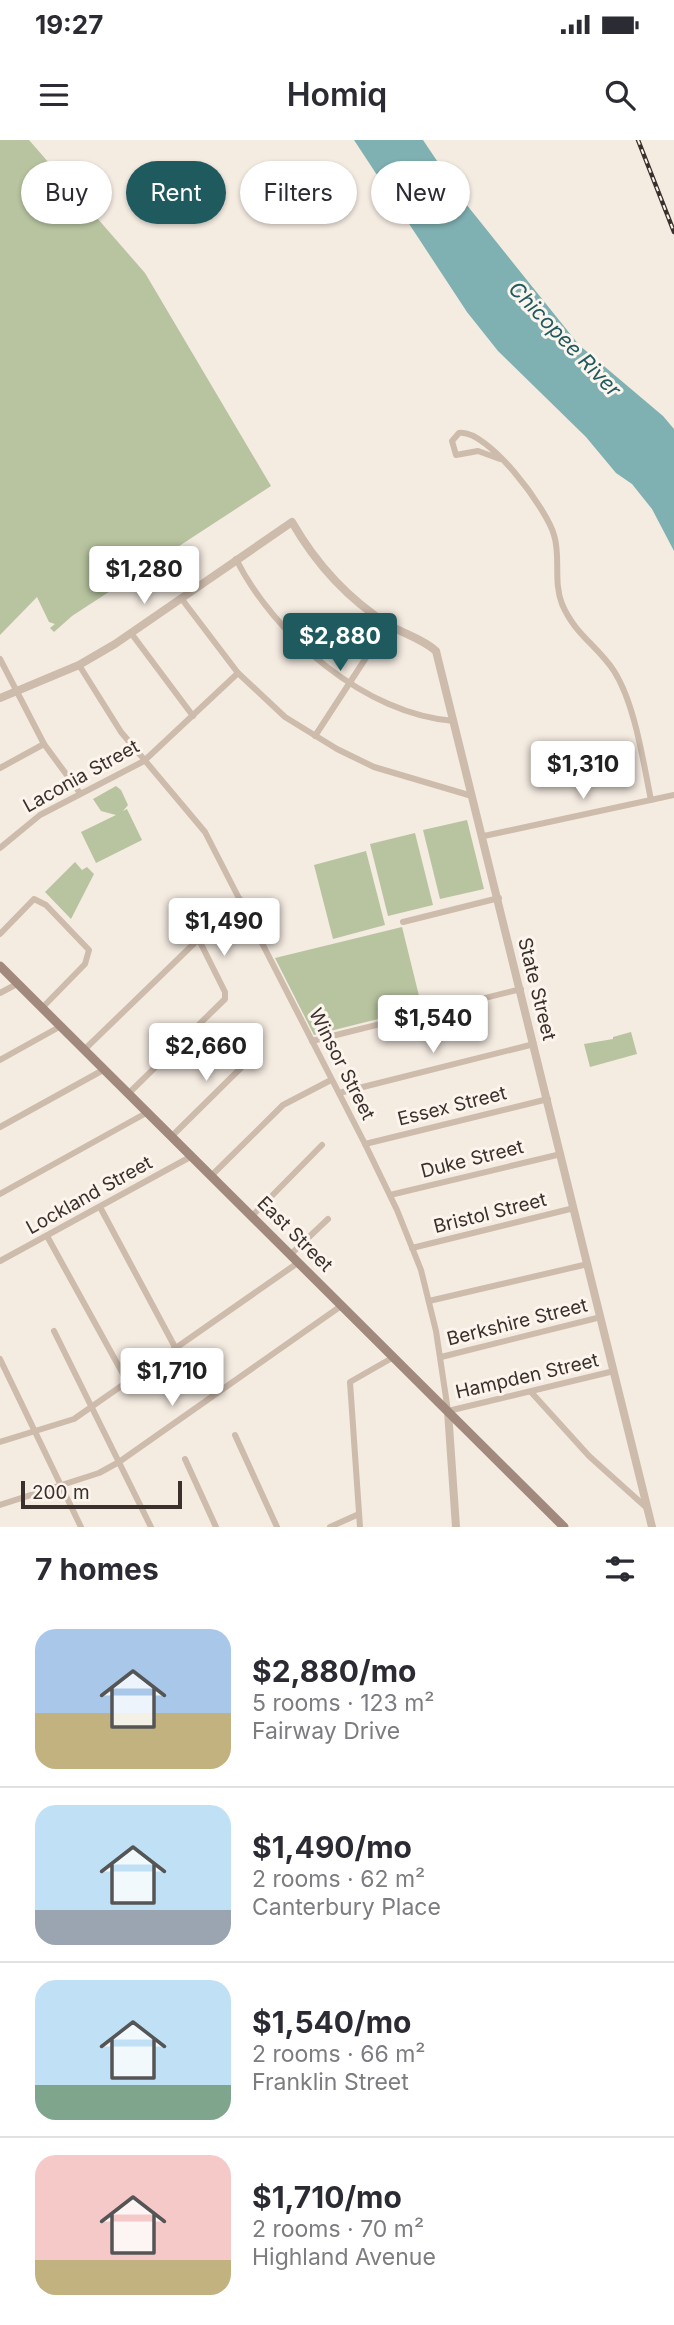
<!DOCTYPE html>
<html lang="en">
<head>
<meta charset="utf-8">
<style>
	body { margin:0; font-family:Inter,sans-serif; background:#f7f7f7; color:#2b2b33; height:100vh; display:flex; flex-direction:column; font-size:26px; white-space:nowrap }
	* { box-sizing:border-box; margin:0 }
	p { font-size:23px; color:#7c7c81 }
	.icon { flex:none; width:38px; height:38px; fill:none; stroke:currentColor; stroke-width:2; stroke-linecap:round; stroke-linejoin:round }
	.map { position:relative; height:1387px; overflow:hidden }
	.drawer { display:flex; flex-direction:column; background:#fff; flex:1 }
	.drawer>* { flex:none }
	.banner { position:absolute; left:21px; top:21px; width:634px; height:63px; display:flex; gap:14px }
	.scale { position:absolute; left:21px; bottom:18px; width:161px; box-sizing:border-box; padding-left:7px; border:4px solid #3b302b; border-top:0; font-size:19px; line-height:24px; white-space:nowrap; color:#3b302b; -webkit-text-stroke:5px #fbf5ee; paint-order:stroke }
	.price { position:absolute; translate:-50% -60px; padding:0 16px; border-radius:7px; background:#fff; color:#222; font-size:23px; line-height:46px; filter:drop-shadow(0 2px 4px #0008) }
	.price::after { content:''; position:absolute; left:50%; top:42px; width:21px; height:16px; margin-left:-10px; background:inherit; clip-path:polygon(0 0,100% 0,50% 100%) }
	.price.active { background:#1f5a5e; color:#fff }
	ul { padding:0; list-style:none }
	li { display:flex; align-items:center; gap:21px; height:175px; padding:0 35px }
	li+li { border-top:2px solid #e1e1e2 }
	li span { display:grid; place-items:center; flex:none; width:196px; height:140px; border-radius:21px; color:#555 }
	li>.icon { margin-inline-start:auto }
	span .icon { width:84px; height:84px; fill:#fffc; stroke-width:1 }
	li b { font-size:30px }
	h2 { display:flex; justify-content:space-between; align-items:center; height:84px; padding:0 35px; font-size:30px }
	.pill { padding:0 24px; border-radius:32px; background:#fff; box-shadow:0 2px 5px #0004; font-size:24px; line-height:63px }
	.pill.active { background:#1f5a5e; color:#fff }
	.status { display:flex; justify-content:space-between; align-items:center; height:49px; padding:0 35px; background:#fff; direction:ltr }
	.status svg { height:19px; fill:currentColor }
	header { display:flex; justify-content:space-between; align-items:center; height:91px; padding:0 35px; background:#fff; font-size:32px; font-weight:600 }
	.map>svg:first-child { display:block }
	.green { fill:#b8c4a0 }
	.water { fill:#7fb0b2 }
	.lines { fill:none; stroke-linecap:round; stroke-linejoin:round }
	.minor { stroke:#cdbbac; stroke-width:6 }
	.tertiary { stroke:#cdbbac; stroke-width:8 }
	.secondary { stroke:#a18a7d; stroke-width:9 }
	.rail-casing { stroke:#3b302b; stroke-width:4.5 }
	.rail { stroke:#fbf5ee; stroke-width:2; stroke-dasharray:5; stroke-linecap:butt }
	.labels { text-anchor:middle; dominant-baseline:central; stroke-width:6; stroke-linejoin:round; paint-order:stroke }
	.street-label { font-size:19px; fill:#3b302b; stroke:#fbf5ee }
	.water-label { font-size:21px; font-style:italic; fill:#1f5a5e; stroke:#fbf5ee }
</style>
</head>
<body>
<div class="status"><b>19:27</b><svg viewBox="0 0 49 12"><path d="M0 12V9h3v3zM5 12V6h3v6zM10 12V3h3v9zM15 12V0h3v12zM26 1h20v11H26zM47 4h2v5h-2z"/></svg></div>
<header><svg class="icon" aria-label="menu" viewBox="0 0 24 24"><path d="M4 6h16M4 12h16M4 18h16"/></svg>Homiq<svg class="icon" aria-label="search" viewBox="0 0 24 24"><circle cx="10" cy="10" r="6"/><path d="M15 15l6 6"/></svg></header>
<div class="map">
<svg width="674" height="1387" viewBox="0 0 674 1387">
	<rect width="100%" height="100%" fill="#f4ebe1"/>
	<g class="green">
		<polygon points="0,0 29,0 145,133 271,346 72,476 54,492 50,488 55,484 49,482 37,457 0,495"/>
		<polygon points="116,646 121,650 128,665 123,671 127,669 142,700 96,723 81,692 116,675 101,671 93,659"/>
		<polygon points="467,680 484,749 440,759 423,690"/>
		<polygon points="415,693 433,765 388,776 370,704"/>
		<polygon points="366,711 385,785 333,799 314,725"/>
		<polygon points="75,722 82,730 87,727 94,734 71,779 45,752"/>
		<polygon points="402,787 422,868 314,895 275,818"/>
		<polygon points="631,892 637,914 590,927 584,904 613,899 613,897"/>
	</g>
	<polygon class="water" points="354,0 423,0 466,64 579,205 663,276 674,289 674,411 652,369 632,344 616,333 586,297 498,211 467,172"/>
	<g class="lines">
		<g class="minor">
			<path d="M500,319L478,311L456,315L452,301L459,293C488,289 547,369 554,395C561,417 553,441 562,464C575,495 598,506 614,531C635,564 643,621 651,660"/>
			<path d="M236,419C274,495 366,575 454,581"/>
			<polyline points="181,458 238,533 285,577 337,609 374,627 472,656"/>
			<polyline points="131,493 193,576"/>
			<polyline points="0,519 44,604 80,653"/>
			<polyline points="79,525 121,592 205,692 365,1004 397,1070 421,1130 436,1191 448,1271 614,1231"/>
			<polyline points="315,596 388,484"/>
			<polyline points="0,628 44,604"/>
			<polyline points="484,696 674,655"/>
			<polyline points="0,708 40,675 144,621 238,533"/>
			<polyline points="403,782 499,758"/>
			<polyline points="0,794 34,759 46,765 89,810 85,824 42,868"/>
			<polyline points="0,853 17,844"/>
			<polyline points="312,901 521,849"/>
			<polyline points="85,909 240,759"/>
			<polyline points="0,920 61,886"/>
			<polyline points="129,953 225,859 225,852 198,798"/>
			<polyline points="339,953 534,904"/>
			<polyline points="0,987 105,929"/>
			<polyline points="172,996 259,910"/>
			<polyline points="365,1004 548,959"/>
			<polyline points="212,1035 283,965 331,940"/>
			<polyline points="0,1054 148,972"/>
			<polyline points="390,1055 561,1014"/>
			<polyline points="100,1067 176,1209"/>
			<polyline points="252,1076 322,1005"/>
			<polyline points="47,1096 128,1243"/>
			<polyline points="412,1108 574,1068"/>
			<polyline points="291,1114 328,1079"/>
			<polyline points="0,1121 192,1016"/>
			<polyline points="429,1161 588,1124"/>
			<polyline points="54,1191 151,1387"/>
			<polyline points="441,1217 601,1177"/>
			<polyline points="0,1219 81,1387"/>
			<polyline points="531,1252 589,1316 648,1369"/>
			<polyline points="235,1295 277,1387"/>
			<polyline points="0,1302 74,1279 299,1122"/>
			<polyline points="185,1319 216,1387"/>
			<polyline points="0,1365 99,1333 119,1322 341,1166"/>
			<polyline points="330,1387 359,1374"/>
			<polyline points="360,1387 350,1242 392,1218"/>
		</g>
		<g class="tertiary">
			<path d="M0,558L79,525L115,504L292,382C316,424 348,459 389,485C404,494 423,499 436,511L652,1387"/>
			<polyline points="448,1271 456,1387"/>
		</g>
		<polyline class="secondary" points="0,826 564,1387"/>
		<g class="rail-casing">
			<polyline id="rail" points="638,0 674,92"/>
		</g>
		<use href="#rail" class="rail"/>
	</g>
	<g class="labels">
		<g class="street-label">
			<text transform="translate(81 636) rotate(-29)">Laconia Street</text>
			<text transform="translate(537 849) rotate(76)">State Street</text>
			<text transform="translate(342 924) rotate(63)">Winsor Street</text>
			<text transform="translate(452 966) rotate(-14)">Essex Street</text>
			<text transform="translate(472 1019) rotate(-14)">Duke Street</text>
			<text transform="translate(89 1055) rotate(-29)">Lockland Street</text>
			<text transform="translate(490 1073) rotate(-14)">Bristol Street</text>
			<text transform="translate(295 1094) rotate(45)">East Street</text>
			<text transform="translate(517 1182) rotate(-14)">Berkshire Street</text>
			<text transform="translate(527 1236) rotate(-13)">Hampden Street</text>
		</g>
		<g class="water-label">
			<text transform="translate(565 199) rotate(46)">Chicopee River</text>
		</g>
	</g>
</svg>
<div class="scale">200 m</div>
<b class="price" style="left:144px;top:466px">$1,280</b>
<b class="price active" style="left:340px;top:533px">$2,880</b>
<b class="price" style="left:583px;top:661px">$1,310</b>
<b class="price" style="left:224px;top:818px">$1,490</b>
<b class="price" style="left:433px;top:915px">$1,540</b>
<b class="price" style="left:206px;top:943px">$2,660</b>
<b class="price" style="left:172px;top:1268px">$1,710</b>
<div class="banner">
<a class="pill">Buy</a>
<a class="pill active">Rent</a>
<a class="pill">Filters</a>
<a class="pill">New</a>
</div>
</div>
<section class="drawer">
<h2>7 homes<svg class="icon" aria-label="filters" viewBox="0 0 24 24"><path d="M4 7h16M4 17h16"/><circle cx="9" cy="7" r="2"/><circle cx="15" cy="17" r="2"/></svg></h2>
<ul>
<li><span style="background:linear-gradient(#a9c7e8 60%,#c2b280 0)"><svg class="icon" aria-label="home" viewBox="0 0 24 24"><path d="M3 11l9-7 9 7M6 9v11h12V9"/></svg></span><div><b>$2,880/mo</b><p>5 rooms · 123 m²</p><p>Fairway Drive</p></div></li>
<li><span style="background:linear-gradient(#bfe0f5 75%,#9aa5b1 0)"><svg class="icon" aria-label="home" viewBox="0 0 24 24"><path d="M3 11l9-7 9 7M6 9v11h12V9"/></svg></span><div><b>$1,490/mo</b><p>2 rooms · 62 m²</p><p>Canterbury Place</p></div></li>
<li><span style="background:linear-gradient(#bfe0f5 75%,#7fa58c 0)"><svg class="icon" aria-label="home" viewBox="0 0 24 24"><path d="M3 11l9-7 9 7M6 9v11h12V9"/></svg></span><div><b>$1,540/mo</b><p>2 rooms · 66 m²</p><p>Franklin Street</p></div></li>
<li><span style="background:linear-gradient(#f6c9c9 75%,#c2b280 0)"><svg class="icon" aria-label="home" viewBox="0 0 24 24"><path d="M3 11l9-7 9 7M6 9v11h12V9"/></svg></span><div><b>$1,710/mo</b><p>2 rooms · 70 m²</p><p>Highland Avenue</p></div></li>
</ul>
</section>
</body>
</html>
